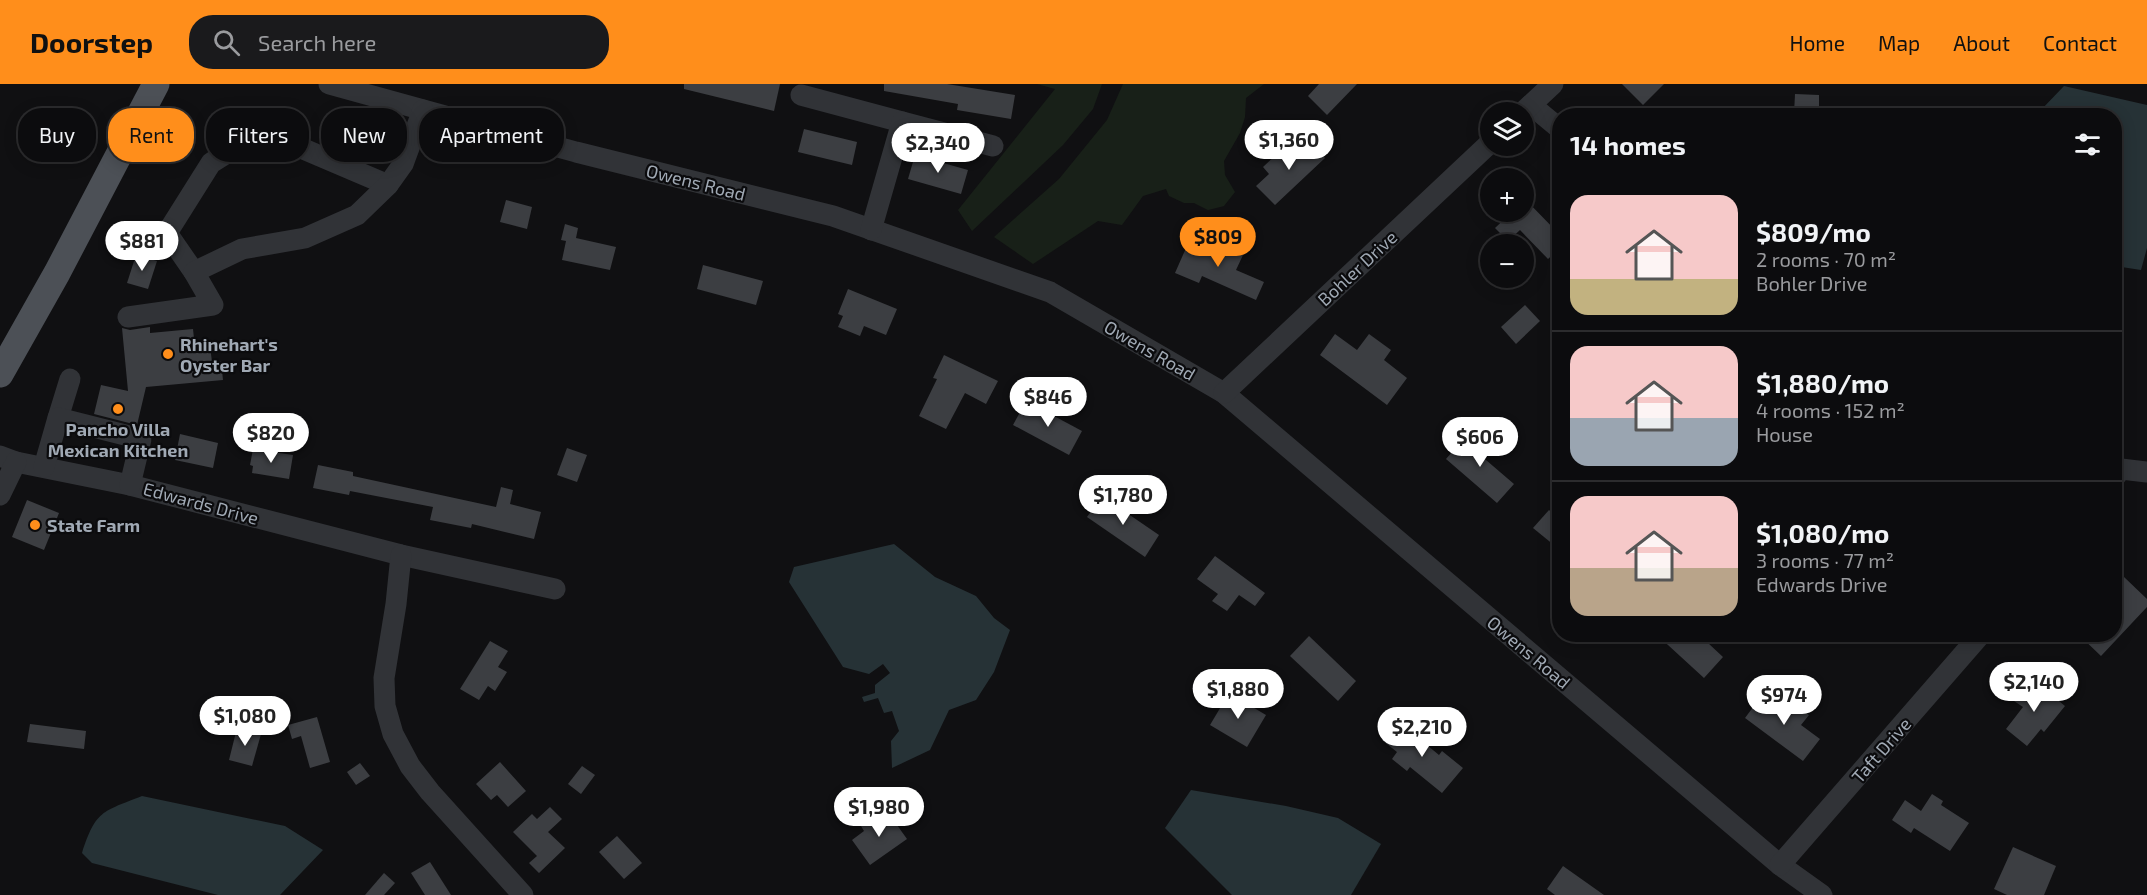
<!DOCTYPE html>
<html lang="en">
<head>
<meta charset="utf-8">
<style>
	body { margin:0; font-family:"Exo 2",sans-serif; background:#1a1a1c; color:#f1f3f6; height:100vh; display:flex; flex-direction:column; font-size:22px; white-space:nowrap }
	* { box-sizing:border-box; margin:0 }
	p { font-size:20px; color:#9a9b9e }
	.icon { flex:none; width:33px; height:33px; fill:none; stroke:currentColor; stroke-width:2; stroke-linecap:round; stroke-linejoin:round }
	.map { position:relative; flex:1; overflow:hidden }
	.details { position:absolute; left:1552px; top:24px; width:570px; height:534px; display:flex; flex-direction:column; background:#0c0c0e; border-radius:24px; box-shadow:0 3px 15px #0003,0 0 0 2px #2c2c2e }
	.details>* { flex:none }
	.hud { position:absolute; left:18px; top:24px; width:570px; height:54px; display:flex; gap:12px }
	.tools { position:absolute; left:1480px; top:18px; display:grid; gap:12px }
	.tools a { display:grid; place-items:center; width:54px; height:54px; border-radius:50%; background:#0c0c0e; box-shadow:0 3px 15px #0003,0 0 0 2px #2c2c2e; font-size:30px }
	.price { position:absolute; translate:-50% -51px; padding:0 14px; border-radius:21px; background:#fff; color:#222; font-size:20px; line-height:39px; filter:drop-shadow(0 2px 3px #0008) }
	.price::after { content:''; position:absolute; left:50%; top:36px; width:18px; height:14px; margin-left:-9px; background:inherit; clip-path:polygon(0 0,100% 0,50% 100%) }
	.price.selected { background:#ff8e1b; color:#111 }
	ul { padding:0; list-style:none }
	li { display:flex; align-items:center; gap:18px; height:150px; padding:0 18px }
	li+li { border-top:2px solid #2c2c2e }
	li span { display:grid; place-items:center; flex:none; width:168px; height:120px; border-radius:18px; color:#555 }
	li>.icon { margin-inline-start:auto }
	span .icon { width:72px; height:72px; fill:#fffc; stroke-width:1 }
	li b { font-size:26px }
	h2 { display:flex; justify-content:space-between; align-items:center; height:72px; padding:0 18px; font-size:26px }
	.chip { padding:0 21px; border-radius:24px; background:#0c0c0e; box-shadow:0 3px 15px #0003,0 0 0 2px #2c2c2e; font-size:21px; line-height:54px }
	.chip.selected { background:#ff8e1b; color:#111 }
	header { display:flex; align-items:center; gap:36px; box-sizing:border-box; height:84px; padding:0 30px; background:#ff8e1b; color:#111 }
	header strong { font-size:28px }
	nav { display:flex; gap:33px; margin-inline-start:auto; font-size:21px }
	.search { width:420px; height:54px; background:#1a1a1c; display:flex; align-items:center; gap:15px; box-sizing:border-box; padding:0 21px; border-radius:24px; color:#9a9b9e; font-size:22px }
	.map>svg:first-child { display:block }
	.green { fill:#182018 }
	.water { fill:#263236 }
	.building { fill:#3c3e42 }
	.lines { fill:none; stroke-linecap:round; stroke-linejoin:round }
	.minor { stroke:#313337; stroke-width:21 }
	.major { stroke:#4c5056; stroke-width:27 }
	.poi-dot { fill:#ff8e1b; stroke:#0b0b0d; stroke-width:2 }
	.labels { text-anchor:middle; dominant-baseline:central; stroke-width:4.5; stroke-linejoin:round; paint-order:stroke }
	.street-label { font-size:18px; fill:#a0a9b4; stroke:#0b0b0d }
	.poi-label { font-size:18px; font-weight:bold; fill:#a0a9b4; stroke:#0b0b0d; text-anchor:start }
</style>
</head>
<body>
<header>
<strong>Doorstep</strong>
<div class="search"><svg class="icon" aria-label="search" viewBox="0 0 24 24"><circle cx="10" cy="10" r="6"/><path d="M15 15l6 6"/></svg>Search here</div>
<nav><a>Home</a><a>Map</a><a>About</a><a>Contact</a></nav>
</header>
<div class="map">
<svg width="2147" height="811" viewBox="0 0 2147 811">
	<rect width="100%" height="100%" fill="#101012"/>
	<g class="green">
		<polygon points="1037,0 1102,0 1093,25 1063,61 972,147 958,126 1055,5"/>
		<polygon points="1123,0 1264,0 1246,14 1245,33 1240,49 1224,77 1225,91 1235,108 1224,122 1208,126 1194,119 1184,119 1169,112 1166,105 1143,112 1122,141 1098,137 1033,180 994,153 1059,95 1107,36"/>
	</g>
	<g class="water">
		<polygon points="2064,2 2147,21 2147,164 2141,186 2115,182 2115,32 1975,31 1977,25 2040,27"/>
		<polygon points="894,460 935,493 976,512 994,534 1010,546 994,588 976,616 949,626 930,666 892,684 891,657 899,647 892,627 884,629 878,614 864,618 862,613 875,609 875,601 890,589 883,580 869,590 843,583 789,498 794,483"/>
		<polygon points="1191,706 1286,722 1338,734 1381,760 1351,811 1232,811 1165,744"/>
		<path d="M142,712L285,742L323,766L280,811H218L92,779L82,769C96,726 102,728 142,712Z"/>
	</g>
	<g class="building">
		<polygon points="684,0 780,0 774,27 684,5"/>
		<polygon points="884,0 947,0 1015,11 1011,35 957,26 958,20 884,7"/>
		<polygon points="1319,0 1357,0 1327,31 1308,12"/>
		<polygon points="1622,0 1664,0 1643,21"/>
		<polygon points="1795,10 1819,11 1819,30 1794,30"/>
		<polygon points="804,45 857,58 852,81 798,68"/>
		<polygon points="1307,54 1325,74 1275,121 1256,102 1269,90 1263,83 1278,69 1284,76"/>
		<polygon points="915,71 968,86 961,110 908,95"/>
		<polygon points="1524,114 1560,151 1560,164 1548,175 1520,146 1508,157 1495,144 1512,128 1524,128"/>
		<polygon points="506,116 532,123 527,145 500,138"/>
		<polygon points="565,140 578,144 576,154 616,163 610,186 562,176 566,157 561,156"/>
		<polygon points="1190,155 1216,167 1219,160 1243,171 1236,186 1264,198 1256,216 1202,192 1199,199 1175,189"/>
		<polygon points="136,171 157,177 148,205 127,199"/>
		<polygon points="703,181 763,197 756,221 697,205"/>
		<polygon points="848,205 897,225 886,251 864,242 860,252 838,243 843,232 838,230"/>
		<polygon points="1525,221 1540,237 1516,260 1501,243"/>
		<polygon points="150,243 150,249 193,245 195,264 210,262 212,278 221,277 223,296 146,303 137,341 94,330 101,301 128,307 122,244 130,246"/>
		<polygon points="1335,250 1357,266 1369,250 1391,266 1384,276 1407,294 1387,321 1320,271"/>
		<polygon points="944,271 998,297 986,320 965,309 946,345 919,332 937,295 933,294"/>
		<polygon points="1026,317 1082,347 1069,371 1013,341"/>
		<polygon points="1477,348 1490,359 1479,370 1514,400 1497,419 1446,375 1464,354 1469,358"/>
		<polygon points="180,350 218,359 213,384 175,376"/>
		<polygon points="567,364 587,371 577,398 557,391"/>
		<polygon points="253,365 293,371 289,395 252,389 253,382 250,381"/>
		<polygon points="318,381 353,388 353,392 496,423 501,403 513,406 510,420 541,428 534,455 472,440 471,444 430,436 433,423 350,407 349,411 313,404"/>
		<polygon points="1102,412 1159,451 1145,473 1087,433"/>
		<polygon points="27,416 59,429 44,466 12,453"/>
		<polygon points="1549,426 1560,436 1560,466 1533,444"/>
		<polygon points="1215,472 1265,509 1255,522 1239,511 1227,527 1212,517 1218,510 1197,495"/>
		<polygon points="2124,493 2147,515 2147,523 2101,572 2078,550 2115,550 2115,503"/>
		<polygon points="1656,550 1716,550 1708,559 1723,573 1704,594"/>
		<polygon points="1309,552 1356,597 1338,617 1290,572"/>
		<polygon points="490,557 508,567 498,583 507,588 495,607 488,602 479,616 460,605"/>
		<polygon points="2032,595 2065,622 2044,648 2041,645 2027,662 2006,645 2023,623 2014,617"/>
		<polygon points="1229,609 1266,631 1247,663 1210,641"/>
		<polygon points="1762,611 1782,625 1789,616 1809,631 1801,641 1820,655 1803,677 1745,634"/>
		<polygon points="317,633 330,678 310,684 301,652 292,655 288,641"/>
		<polygon points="1398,637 1439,671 1442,667 1463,684 1442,709 1410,683 1407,687 1392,675 1397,668 1382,656"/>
		<polygon points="30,640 86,647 84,665 27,658"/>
		<polygon points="237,644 261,650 252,682 229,676"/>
		<polygon points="500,678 526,707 508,723 497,711 491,716 476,700"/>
		<polygon points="360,679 370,692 356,701 347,688"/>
		<polygon points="582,682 595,691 581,710 568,700"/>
		<polygon points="1932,710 1943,717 1941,721 1969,739 1950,767 1914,744 1911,749 1892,736 1905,716 1921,727"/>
		<polygon points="550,723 562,735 548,748 565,764 539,789 529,779 537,772 513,748 532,730 537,735"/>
		<polygon points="881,728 888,737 892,734 907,755 870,781 852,756 864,747 861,742"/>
		<polygon points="617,752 642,779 624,795 599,768"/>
		<polygon points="2013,763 2056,782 2044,811 2007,811 1994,805"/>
		<polygon points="430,778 451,811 425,811 411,789"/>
		<polygon points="1563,782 1604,811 1555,811 1547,805"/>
		<polygon points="384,789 395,799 384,811 365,811"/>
	</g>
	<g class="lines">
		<g class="minor">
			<polyline points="329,0 576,68 833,132 1050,208 1224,309 1780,781 1822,811"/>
			<polyline points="801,11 902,38"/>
			<polyline points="1531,21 1560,45"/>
			<polyline points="1523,28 1553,0"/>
			<polyline points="871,146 902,38 993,62"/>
			<polyline points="194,188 167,149 211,79 246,57 273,52 388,101"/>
			<polyline points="128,233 213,221 194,188 242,165 305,154 357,131 388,101 403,80 423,26"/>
			<polyline points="1224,309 1491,58"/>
			<polyline points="58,334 70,295"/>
			<polyline points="0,372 16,378 130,401 401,471 555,505"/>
			<polyline points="44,383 58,334 141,355 130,401"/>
			<polyline points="2115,393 2121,385 2147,388"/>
			<polyline points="0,411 16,378"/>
			<polyline points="401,471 396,520 384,594 385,622 393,650 410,682 430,708 523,811"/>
			<polyline points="1780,781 1981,550"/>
		</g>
		<polyline class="major" points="0,290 57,189 156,0"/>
	</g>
	<g class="poi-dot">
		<circle cx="168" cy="270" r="6"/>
		<circle cx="118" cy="325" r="6"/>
		<circle cx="35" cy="441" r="6"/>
	</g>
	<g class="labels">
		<g class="street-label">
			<text transform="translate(696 98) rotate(14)">Owens Road</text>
			<text transform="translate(1357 184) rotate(-43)">Bohler Drive</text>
			<text transform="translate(1150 266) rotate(30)">Owens Road</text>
			<text transform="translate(201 419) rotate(15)">Edwards Drive</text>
			<text transform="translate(1529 568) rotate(40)">Owens Road</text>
			<text transform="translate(1881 666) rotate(-49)">Taft Drive</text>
		</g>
		<g class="poi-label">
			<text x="180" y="260">Rhinehart's<tspan x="180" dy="21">Oyster Bar</tspan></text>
			<text x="118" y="345" text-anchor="middle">Pancho Villa<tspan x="118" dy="21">Mexican Kitchen</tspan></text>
			<text x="47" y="441">State Farm</text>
		</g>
	</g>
</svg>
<div class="tools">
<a><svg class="icon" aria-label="layers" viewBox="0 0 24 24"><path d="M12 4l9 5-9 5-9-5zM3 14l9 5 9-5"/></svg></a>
<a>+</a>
<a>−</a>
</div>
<b class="price" style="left:1289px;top:87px">$1,360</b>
<b class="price" style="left:938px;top:90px">$2,340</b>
<b class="price selected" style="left:1218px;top:184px">$809</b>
<b class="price" style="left:142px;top:188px">$881</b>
<b class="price" style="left:1048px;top:344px">$846</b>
<b class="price" style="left:271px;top:380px">$820</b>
<b class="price" style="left:1480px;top:384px">$606</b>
<b class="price" style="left:1123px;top:442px">$1,780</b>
<b class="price" style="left:2034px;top:629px">$2,140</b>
<b class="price" style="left:1238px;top:636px">$1,880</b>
<b class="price" style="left:1784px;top:642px">$974</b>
<b class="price" style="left:245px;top:663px">$1,080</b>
<b class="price" style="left:1422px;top:674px">$2,210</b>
<b class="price" style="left:879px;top:754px">$1,980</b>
<div class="hud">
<a class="chip">Buy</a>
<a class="chip selected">Rent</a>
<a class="chip">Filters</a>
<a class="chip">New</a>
<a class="chip">Apartment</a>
</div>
<section class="details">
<h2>14 homes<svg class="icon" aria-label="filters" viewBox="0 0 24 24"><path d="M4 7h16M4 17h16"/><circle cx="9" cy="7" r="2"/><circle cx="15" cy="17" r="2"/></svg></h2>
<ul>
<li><span style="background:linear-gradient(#f6c9c9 70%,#c2b280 0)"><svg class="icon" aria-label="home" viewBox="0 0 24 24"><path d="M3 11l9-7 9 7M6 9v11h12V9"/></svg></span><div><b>$809/mo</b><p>2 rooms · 70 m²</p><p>Bohler Drive</p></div></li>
<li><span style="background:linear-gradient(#f6c9c9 60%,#9aa5b1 0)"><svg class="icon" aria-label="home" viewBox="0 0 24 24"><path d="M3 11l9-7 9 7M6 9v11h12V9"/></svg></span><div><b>$1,880/mo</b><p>4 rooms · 152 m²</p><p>House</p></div></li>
<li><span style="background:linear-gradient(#f6c9c9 60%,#b9a48a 0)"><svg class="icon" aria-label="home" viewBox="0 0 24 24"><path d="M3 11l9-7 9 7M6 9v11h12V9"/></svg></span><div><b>$1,080/mo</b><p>3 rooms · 77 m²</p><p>Edwards Drive</p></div></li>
</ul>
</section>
</div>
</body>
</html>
